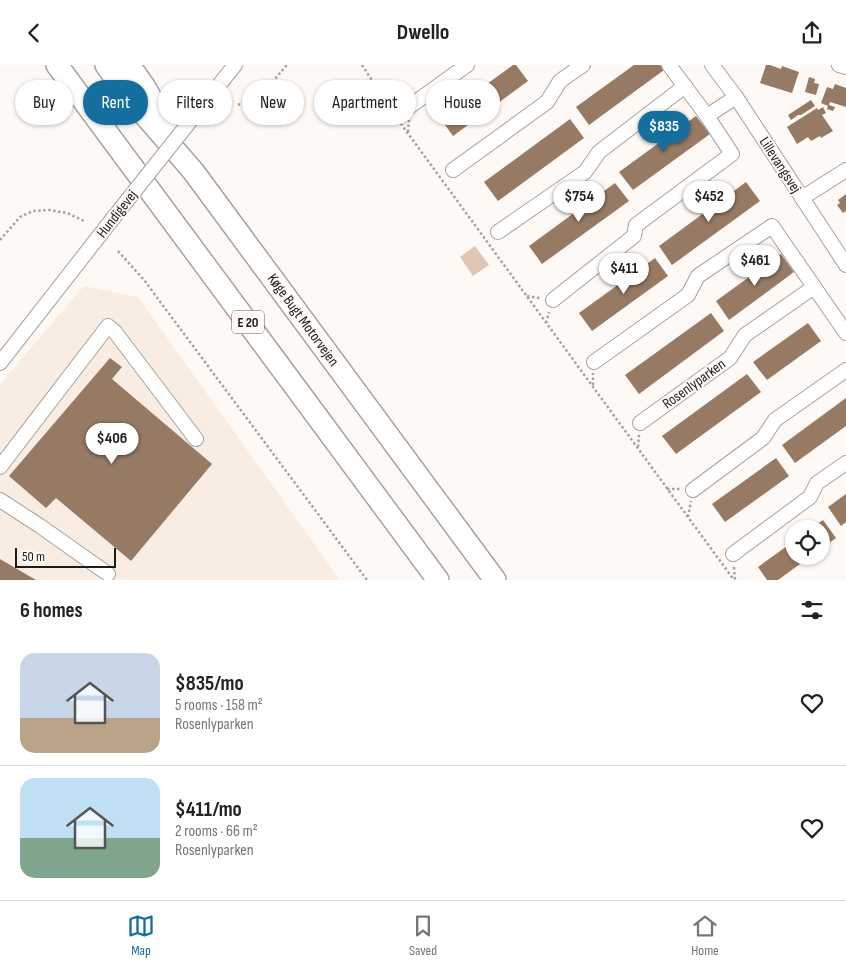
<!DOCTYPE html>
<html lang="en">
<head>
<meta charset="utf-8">
<style>
	body { margin:0; font-family:"Sofia Sans Condensed",sans-serif; background:#f2f2f2; color:#222; height:100vh; display:flex; flex-direction:column; font-size:19px; white-space:nowrap }
	* { box-sizing:border-box; margin:0 }
	p { font-size:16px; color:#767676 }
	.icon { flex:none; width:28px; height:28px; fill:none; stroke:currentColor; stroke-width:2; stroke-linecap:round; stroke-linejoin:round }
	.map { position:relative; height:515px; overflow:hidden }
	.sheet { display:flex; flex-direction:column; background:#fff; flex:1 }
	.sheet>* { flex:none }
	.guide { position:absolute; left:15px; top:15px; width:500px; height:45px; display:flex; gap:10px }
	.controls { position:absolute; left:785px; top:455px; display:grid; gap:10px }
	.controls a { display:grid; place-items:center; width:45px; height:45px; border-radius:50%; background:#fff; box-shadow:0 1px 4px #0004; font-size:25px }
	.scale { position:absolute; left:15px; bottom:12px; width:101px; box-sizing:border-box; padding-left:5px; border:2px solid #1e1c1a; border-top:0; font-size:14px; line-height:18px; white-space:nowrap; color:#1e1c1a; -webkit-text-stroke:4px #fff9f5; paint-order:stroke }
	.price { position:absolute; translate:-50% -42px; padding:0 11px; border-radius:18px; background:#fff; color:#222; font-size:16px; line-height:32px; filter:drop-shadow(0 1px 2px #0008) }
	.price::after { content:''; position:absolute; left:50%; top:30px; width:15px; height:11px; margin-left:-8px; background:inherit; clip-path:polygon(0 0,100% 0,50% 100%) }
	.price.on { background:#146f9e; color:#fff }
	ul { padding:0; list-style:none }
	li { display:flex; align-items:center; gap:15px; height:125px; padding:0 20px }
	li+li { border-top:1px solid #e0e0e0 }
	li span { display:grid; place-items:center; flex:none; width:140px; height:100px; border-radius:15px; color:#555 }
	li>.icon { margin-inline-start:auto }
	span .icon { width:60px; height:60px; fill:#fffc; stroke-width:1 }
	li b { font-size:21px }
	h2 { display:flex; justify-content:space-between; align-items:center; height:60px; padding:0 20px; font-size:21px }
	.tag { padding:0 18px; border-radius:22px; background:#fff; box-shadow:0 1px 4px #0004; font-size:18px; line-height:45px }
	.tag.on { background:#146f9e; color:#fff }
	header { display:flex; justify-content:space-between; align-items:center; height:65px; padding:0 20px; background:#fff; font-size:22px; font-weight:700 }
	.menu { display:flex; justify-content:space-around; align-items:center; height:70px; border-top:1px solid #e0e0e0; background:#fff; font-size:14px; color:#767676 }
	.menu a { display:grid; justify-items:center; gap:2px }
	.menu .on { color:#146f9e }
	.map>svg:first-child { display:block }
	.built { fill:#f8ece3 }
	.green { fill:#dec6b5 }
	.building { fill:#967a64 }
	.lines { fill:none; stroke-linecap:round; stroke-linejoin:round }
	.minor-casing { stroke:#a7a29f; stroke-width:16 }
	.highway-casing { stroke:#a7a29f; stroke-width:24 }
	.path { stroke:#a7a29f; stroke-width:2.5; stroke-dasharray:2.5 2.5; stroke-linecap:butt }
	.minor { stroke:#fff; stroke-width:14 }
	.highway { stroke:#fff; stroke-width:21 }
	.minor-bridge-casing { stroke:#a7a29f; stroke-width:16; stroke-linecap:butt }
	.minor-bridge { stroke:#fff; stroke-width:14 }
	.labels { text-anchor:middle; dominant-baseline:central; stroke-width:4; stroke-linejoin:round; paint-order:stroke }
	.shield { fill:#fff9f5; stroke:#625e5c; stroke-width:1 }
	.shield-label { font-size:14px; font-weight:bold; fill:#1e1c1a }
	.street-label { font-size:15px; fill:#1e1c1a; stroke:#fff9f5 }
</style>
</head>
<body>
<header><svg class="icon" aria-label="back" viewBox="0 0 24 24"><path d="M15 5l-7 7 7 7"/></svg>Dwello<svg class="icon" aria-label="share" viewBox="0 0 24 24"><path d="M12 15V3M7 8l5-5 5 5M5 13v7h14v-7"/></svg></header>
<div class="map">
<svg width="846" height="515" viewBox="0 0 846 515">
	<rect width="100%" height="100%" fill="#fff9f5"/>
	<polygon class="built" points="84,221 138,232 340,515 0,515 0,319"/>
	<polygon class="green" points="475,181 489,200 473,211 460,192"/>
	<g class="building">
		<polygon points="513,0 516,0 528,16 453,71 440,53"/>
		<polygon points="634,0 660,0 664,5 589,60 576,42"/>
		<polygon points="766,0 770,0 781,4 782,1 799,7 792,28 760,18"/>
		<polygon points="809,12 815,14 814,18 819,19 816,30 805,27"/>
		<polygon points="835,19 846,23 846,42 830,37 829,40 835,42 833,46 827,44 828,41 821,38 827,22 833,24"/>
		<polygon points="811,35 815,41 801,50 798,50 791,55 788,50"/>
		<polygon points="823,42 826,48 822,50 833,66 821,73 820,71 811,76 808,72 797,79 787,62 817,43 818,45"/>
		<polygon points="696,51 710,69 633,125 619,107"/>
		<polygon points="570,54 584,73 498,136 484,117"/>
		<polygon points="746,117 760,136 672,200 659,181"/>
		<polygon points="615,118 629,136 542,199 529,181"/>
		<polygon points="846,129 846,146 843,148 837,140 840,138 838,135"/>
		<polygon points="781,189 794,207 729,255 716,236"/>
		<polygon points="655,193 668,211 592,266 579,248"/>
		<polygon points="711,248 724,266 639,329 625,310"/>
		<polygon points="808,258 821,276 767,315 753,297"/>
		<polygon points="110,293 122,302 112,314 212,399 131,496 56,433 46,443 9,411"/>
		<polygon points="747,309 761,327 676,389 662,371"/>
		<polygon points="846,333 846,361 795,398 782,380"/>
		<polygon points="776,393 789,411 725,457 712,439"/>
		<polygon points="846,429 846,457 841,461 828,442"/>
		<polygon points="823,455 836,473 821,484 821,464 810,464"/>
		<polygon points="794,476 794,491 811,491 778,515 767,515 758,502"/>
		<polygon points="0,494 36,515 0,515"/>
	</g>
	<g class="lines">
		<g class="minor-casing">
			<g id="minor">
				<polyline points="712,0 736,32 846,200"/>
				<polyline points="839,0 846,2"/>
				<polyline points="409,42 467,0"/>
				<polyline points="199,45 235,0"/>
				<polyline points="707,51 736,32"/>
				<polyline points="453,105 547,37 560,16 583,0"/>
				<polyline points="802,133 846,105"/>
				<polyline points="498,167 585,107 599,87 685,21"/>
				<polyline points="553,235 634,171 636,160 732,89 707,51 669,0"/>
				<polyline points="594,297 688,230 698,211 772,161 846,268"/>
				<polyline points="0,298 114,152"/>
				<polyline points="640,358 730,293 745,270 814,222"/>
				<polyline points="0,402 108,261 115,267 196,374"/>
				<polyline points="693,425 763,373 775,355 846,305"/>
				<polyline points="0,435 40,461 108,509"/>
				<polyline points="733,489 810,432 817,418 846,398"/>
			</g>
		</g>
		<g class="highway-casing">
			<g id="highway">
				<polyline points="57,0 438,515"/>
				<polyline points="106,0 129,32 193,106 495,515"/>
				<polyline points="129,0 144,21 169,65"/>
			</g>
		</g>
		<g class="path">
			<polyline points="362,0 396,52 734,515"/>
			<polyline points="387,38 397,40"/>
			<polyline points="238,39 246,42 253,39 287,0"/>
			<polyline points="408,67 409,55"/>
			<polyline points="0,175 20,152 33,146 49,145 67,148 84,156"/>
			<polyline points="118,186 144,215 367,515"/>
			<polyline points="527,231 540,233"/>
			<polyline points="546,258 549,247"/>
			<polyline points="593,320 593,308"/>
			<polyline points="638,382 639,370"/>
			<polyline points="667,424 681,424"/>
			<polyline points="688,452 691,436"/>
			<polyline points="734,502 735,515"/>
		</g>
		<use href="#minor" class="minor"/>
		<use href="#highway" class="highway"/>
		<g class="minor-bridge-casing">
			<polyline id="minor-bridge" points="114,152 199,45"/>
		</g>
		<use href="#minor-bridge" class="minor-bridge"/>
	</g>
	<g class="labels">
		<rect class="shield" x="232" y="245.5" width="32" height="23" rx="4"/>
		<g class="shield-label">
			<text x="248" y="257">E 20</text>
		</g>
		<g class="street-label">
			<text transform="translate(780 100) rotate(57)">Lillevangsvej</text>
			<text transform="translate(117 149) rotate(-52)">Hundigevej</text>
			<text transform="translate(303 255) rotate(54)">Køge Bugt Motorvejen</text>
			<text transform="translate(694 319) rotate(-36)">Rosenlyparken</text>
		</g>
	</g>
</svg>
<div class="controls">
<a><svg class="icon" aria-label="locate" viewBox="0 0 24 24"><circle cx="12" cy="12" r="6"/><path d="M12 2v4M12 18v4M2 12h4M18 12h4"/></svg></a>
</div>
<div class="scale">50 m</div>
<b class="price on" style="left:664px;top:88px">$835</b>
<b class="price" style="left:579px;top:158px">$754</b>
<b class="price" style="left:709px;top:158px">$452</b>
<b class="price" style="left:755px;top:222px">$461</b>
<b class="price" style="left:624px;top:230px">$411</b>
<b class="price" style="left:112px;top:400px">$406</b>
<div class="guide">
<a class="tag">Buy</a>
<a class="tag on">Rent</a>
<a class="tag">Filters</a>
<a class="tag">New</a>
<a class="tag">Apartment</a>
<a class="tag">House</a>
</div>
</div>
<section class="sheet">
<h2>6 homes<svg class="icon" aria-label="filters" viewBox="0 0 24 24"><path d="M4 7h16M4 17h16"/><circle cx="9" cy="7" r="2"/><circle cx="15" cy="17" r="2"/></svg></h2>
<ul>
<li><span style="background:linear-gradient(#c9d6e8 65%,#b9a48a 0)"><svg class="icon" aria-label="home" viewBox="0 0 24 24"><path d="M3 11l9-7 9 7M6 9v11h12V9"/></svg></span><div><b>$835/mo</b><p>5 rooms · 158 m²</p><p>Rosenlyparken</p></div><svg class="icon" aria-label="heart" viewBox="0 0 24 24"><path d="M12 20l-8-8c-3-5 5-10 8-4 3-6 11-1 8 4z"/></svg></li>
<li><span style="background:linear-gradient(#bfe0f5 60%,#7fa58c 0)"><svg class="icon" aria-label="home" viewBox="0 0 24 24"><path d="M3 11l9-7 9 7M6 9v11h12V9"/></svg></span><div><b>$411/mo</b><p>2 rooms · 66 m²</p><p>Rosenlyparken</p></div><svg class="icon" aria-label="heart" viewBox="0 0 24 24"><path d="M12 20l-8-8c-3-5 5-10 8-4 3-6 11-1 8 4z"/></svg></li>
</ul>
</section>
<nav class="menu">
<a class="on"><svg class="icon" aria-label="map" viewBox="0 0 24 24"><path d="M3 6l6-2 6 2 6-2v14l-6 2-6-2-6 2zM9 4v14M15 6v14"/></svg>Map</a>
<a><svg class="icon" aria-label="saved" viewBox="0 0 24 24"><path d="M7 4h10v16l-5-4-5 4z"/></svg>Saved</a>
<a><svg class="icon" aria-label="home" viewBox="0 0 24 24"><path d="M3 11l9-7 9 7M6 9v11h12V9"/></svg>Home</a>
</nav>
</body>
</html>
